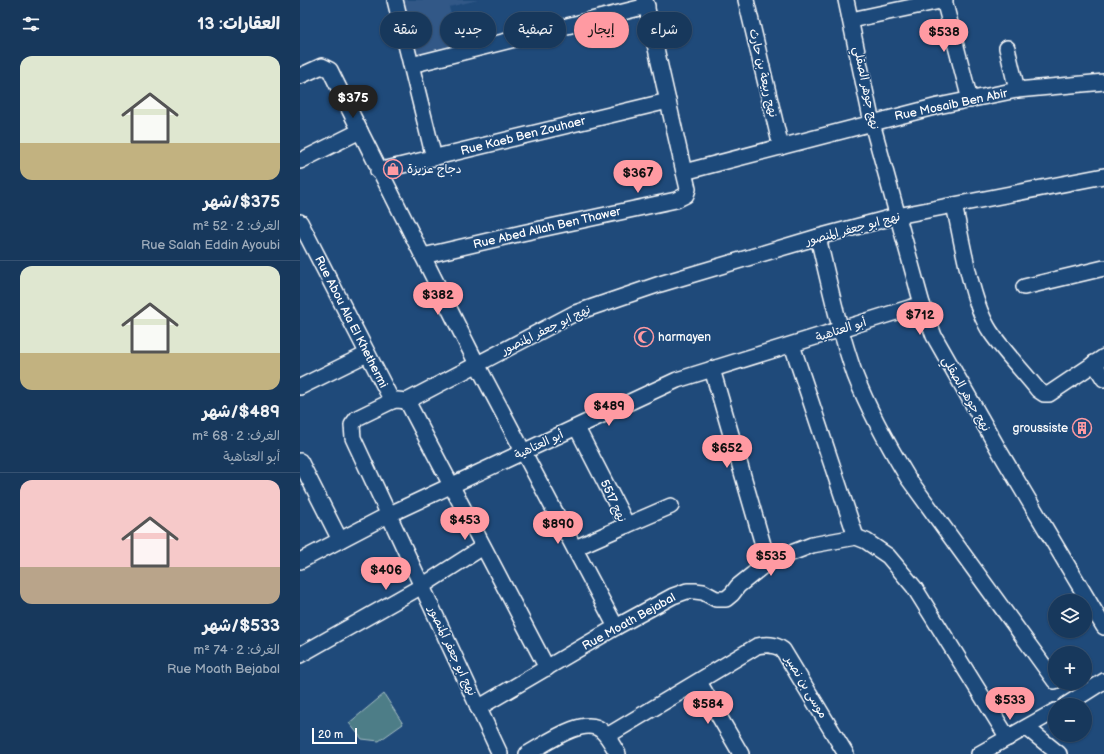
<!DOCTYPE html>
<html lang="ar">
<head>
<meta charset="utf-8">
<style>
	body { margin:0; font-family:"Balsamiq Sans","Playpen Sans Arabic",sans-serif; background:#244365; color:#f1f3f6; direction:rtl; height:100vh; display:flex; flex-direction:column; font-size:15px; white-space:nowrap }
	* { box-sizing:border-box; margin:0 }
	p { font-size:13px; color:#9eacbb }
	.icon { flex:none; width:22px; height:22px; fill:none; stroke:currentColor; stroke-width:2; stroke-linecap:round; stroke-linejoin:round }
	.map { position:relative; flex:1; overflow:hidden; direction:ltr }
	.details { display:flex; flex-direction:column; background:#17385c; width:300px }
	.details>* { flex:none }
	.banner { position:absolute; left:12px; top:12px; width:380px; height:36px; direction:rtl; display:flex; gap:8px }
	.buttons { position:absolute; left:748px; top:594px; display:grid; gap:8px }
	.buttons a { display:grid; place-items:center; width:44px; height:44px; border-radius:50%; background:#17385c; box-shadow:0 1px 3px #0004,0 0 0 1px #365272; font-size:20px }
	.scale { position:absolute; left:12px; bottom:10px; width:45px; box-sizing:border-box; padding-left:4px; border:2px solid #fff; border-top:0; font-size:11px; line-height:14px; white-space:nowrap; color:#fff; -webkit-text-stroke:3px #1f4a7a; paint-order:stroke }
	.price { position:absolute; translate:-50% -34px; padding:0 9px; border-radius:14px; background:#ff9aa2; color:#111; font-size:13px; line-height:26px; filter:drop-shadow(0 1px 2px #0008) }
	.price::after { content:''; position:absolute; left:50%; top:24px; width:12px; height:9px; margin-left:-6px; background:inherit; clip-path:polygon(0 0,100% 0,50% 100%) }
	.price.on { background:#222; color:#fff }
	ul { padding:0; list-style:none }
	li { display:grid; align-content:center; gap:8px; height:212px; padding:0 20px }
	li+li { border-top:1px solid #365272 }
	li span { display:grid; place-items:center; height:124px; border-radius:12px; color:#555 }
	li>.icon { margin-inline-start:auto }
	span .icon { width:72px; height:72px; fill:#fffc; stroke-width:1 }
	li b { font-size:17px }
	h2 { display:flex; justify-content:space-between; align-items:center; height:48px; padding:0 20px; font-size:17px }
	.pill { padding:0 14px; border-radius:18px; background:#17385c; box-shadow:0 1px 3px #0004,0 0 0 1px #365272; font-size:14px; line-height:36px }
	.pill.on { background:#ff9aa2; color:#111 }
	main { display:flex; flex:1; min-height:0 }
	.map>svg:first-child { display:block }
	.built { fill:#305887 }
	.green { fill:#4e7d87; stroke:#a6bec3 }
	.lines { fill:none; stroke-linecap:round; stroke-linejoin:round }
	.street-casing { stroke:#fff; stroke-width:18 }
	.street { stroke:#1f4a7a; stroke-width:15 }
	.labels { text-anchor:middle; dominant-baseline:central; stroke-width:3; stroke-linejoin:round; paint-order:stroke }
	.street-label { font-size:12px; fill:#fff; stroke:#1f4a7a }
	.poi-label { font-size:12px; fill:#fff; stroke:#1f4a7a; text-anchor:start }
</style>
</head>
<body>
<main>
<div class="map">
<svg width="804" height="754" viewBox="0 0 804 754">
	<rect width="100%" height="100%" fill="#1f4a7a"/>
	<filter id="ink" filterUnits="userSpaceOnUse"><feTurbulence type="fractalNoise" baseFrequency=".025" numOctaves="2"/><feDisplacementMap in="SourceGraphic" scale="8" xChannelSelector="R" yChannelSelector="G"/><feConvolveMatrix kernelMatrix="1 2 1 2 8 2 1 2 1" color-interpolation-filters="sRGB"/></filter>
	<g filter="url(#ink)">
		<polygon class="built" points="97,0 178,0 149,7 159,46 113,59"/>
		<polygon class="green" points="84,694 103,724 79,741 62,739 49,723"/>
		<g class="lines">
			<g class="street-casing">
				<g id="street">
					<polyline points="95,0 134,158"/>
					<polyline points="446,0 481,147"/>
					<polyline points="546,0 572,123 622,304 634,336 700,452 804,627"/>
					<polyline points="644,0 670,100"/>
					<polyline points="551,20 645,0"/>
					<polyline points="707,48 717,90"/>
					<polyline points="111,65 347,6"/>
					<polyline points="0,76 22,66 30,70 60,131"/>
					<polyline points="0,161 60,131 177,364 316,627"/>
					<polyline points="78,171 368,101"/>
					<polyline points="384,172 638,106 717,90 804,82"/>
					<path d="M654,205C662,240 671,302 690,331C704,352 723,371 738,390L744,394H749L804,357"/>
					<polyline points="0,222 92,401"/>
					<path d="M518,237C529,283 539,330 555,375C569,411 588,445 608,478L755,681"/>
					<polyline points="123,256 222,233 376,200 386,195 388,189 384,172 345,0"/>
					<polyline points="724,287 804,268"/>
					<polyline points="492,345 556,537"/>
					<polyline points="794,363 804,379"/>
					<polyline points="412,369 468,562"/>
					<polyline points="0,387 67,354"/>
					<polyline points="107,401 247,668"/>
					<polyline points="0,461 40,540"/>
					<polyline points="327,525 371,506"/>
					<polyline points="275,548 327,525 277,428"/>
					<polyline points="0,561 88,515 377,380 622,304"/>
					<polyline points="0,655 122,586 183,547"/>
					<polyline points="399,682 441,754"/>
					<polyline points="766,705 804,681"/>
					<polyline points="178,708 316,627 373,596 387,591 395,591 403,592 416,599 426,599 432,594 438,586 468,562 512,545 556,537 566,541 588,556 614,587 708,738"/>
					<polyline points="727,728 759,754"/>
					<path d="M307,736L457,646C467,644 475,644 483,650L546,754"/>
					<polyline points="200,754 53,438 52,425 57,418 92,401 97,400 107,401 275,313 360,284 518,237 597,216 804,176"/>
					<path d="M227,754C244,745 285,714 302,731C309,737 313,747 318,754"/>
					<polyline points="679,754 755,711"/>
				</g>
			</g>
			<use href="#street" class="street"/>
		</g>
	</g>
	<defs>
		<g id="shop-ring" transform="scale(1)"><circle r="9.5" fill="#1f4a7a" stroke="#ff9aa2" stroke-width="1.5"/><path d="M-5-2.5h2.3a2.7 3.5 0 0 1 5.4 0H5L5.5 6h-11ZM-1.5-2.5h3a1.5 2.3 0 0 0-3 0Z" fill="#ff9aa2"/></g>
		<g id="mosque-ring" transform="scale(1)"><circle r="9.5" fill="#1f4a7a" stroke="#ff9aa2" stroke-width="1.5"/><path d="M3.5-4.9A6 6 0 1 0 3.5 4.9A5 5 0 1 1 3.5-4.9Z" fill="#ff9aa2"/></g>
		<g id="building-ring" transform="scale(1)"><circle r="9.5" fill="#1f4a7a" stroke="#ff9aa2" stroke-width="1.5"/><path d="M-4-6H4V6H1V3H-1V6H-4ZM-2.5-4.3h1.7v1.8h-1.7ZM.8-4.3h1.7v1.8H.8ZM-2.5-1h1.7V.8h-1.7ZM.8-1h1.7V.8H.8Z" fill="#ff9aa2"/></g>
	</defs>
	<g fill-rule="evenodd">
		<use href="#shop-ring" x="93" y="169"/>
		<use href="#mosque-ring" x="344" y="337"/>
		<use href="#building-ring" x="782" y="428"/>
	</g>
	<g class="labels">
		<g class="street-label">
			<text transform="translate(463 73) rotate(77)">نهج ربيعة بن حارث</text>
			<text transform="translate(566 88) rotate(78)">نهج جوهر الصقلي</text>
			<text transform="translate(651 105) rotate(-12)">Rue Mosaib Ben Abir</text>
			<text transform="translate(223 136) rotate(-14)">Rue Kaeb Ben Zouhaer</text>
			<text transform="translate(247 228) rotate(-13)">Rue Abed Allah Ben Thawer</text>
			<text transform="translate(553 229) rotate(-15)">نهج ابو جعفر المنصور</text>
			<text transform="translate(51 322) rotate(63)">Rue Abou Ala El Khethermi</text>
			<text transform="translate(246 330) rotate(-26)">نهج ابو جعفر المنصور</text>
			<text transform="translate(541 330) rotate(-18)">أبو العتاهية</text>
			<text transform="translate(666 394) rotate(60)">نهج جوهر الصقلي</text>
			<text transform="translate(239 445) rotate(-25)">أبو العتاهية</text>
			<text transform="translate(313 501) rotate(65)">نهج 5517</text>
			<text transform="translate(329 622) rotate(-29)">Rue Moath Bejabal</text>
			<text transform="translate(152 651) rotate(65)">نهج ابو جعفر المنصور</text>
			<text transform="translate(506 687) rotate(59)">موسى بن نصير</text>
		</g>
		<g class="poi-label">
			<text x="107" y="169">دجاج عزيزة</text>
			<text x="358" y="337">harmayen</text>
			<text x="768" y="428" text-anchor="end">groussiste</text>
		</g>
	</g>
</svg>
<div class="buttons">
<a><svg class="icon" aria-label="layers" viewBox="0 0 24 24"><path d="M12 4l9 5-9 5-9-5zM3 14l9 5 9-5"/></svg></a>
<a>+</a>
<a>−</a>
</div>
<div class="scale">20 m</div>
<b class="price" style="left:644px;top:53px">$538</b>
<b class="price on" style="left:53px;top:119px">$375</b>
<b class="price" style="left:338px;top:194px">$367</b>
<b class="price" style="left:138px;top:316px">$382</b>
<b class="price" style="left:620px;top:336px">$712</b>
<b class="price" style="left:309px;top:427px">$489</b>
<b class="price" style="left:427px;top:469px">$652</b>
<b class="price" style="left:165px;top:541px">$453</b>
<b class="price" style="left:258px;top:545px">$890</b>
<b class="price" style="left:471px;top:577px">$535</b>
<b class="price" style="left:86px;top:591px">$406</b>
<b class="price" style="left:710px;top:721px">$533</b>
<b class="price" style="left:408px;top:725px">$584</b>
<div class="banner">
<a class="pill">شراء</a>
<a class="pill on">إيجار</a>
<a class="pill">تصفية</a>
<a class="pill">جديد</a>
<a class="pill">شقة</a>
</div>
</div>
<section class="details">
<h2>العقارات: 13<svg class="icon" aria-label="filters" viewBox="0 0 24 24"><path d="M4 7h16M4 17h16"/><circle cx="9" cy="7" r="2"/><circle cx="15" cy="17" r="2"/></svg></h2>
<ul>
<li><span style="background:linear-gradient(#dfe7d0 70%,#c2b280 0)"><svg class="icon" aria-label="home" viewBox="0 0 24 24"><path d="M3 11l9-7 9 7M6 9v11h12V9"/></svg></span><div><b>$375/شهر</b><p>الغرف: 2 · 52 m²</p><p>Rue Salah Eddin Ayoubi</p></div></li>
<li><span style="background:linear-gradient(#dfe7d0 70%,#c2b280 0)"><svg class="icon" aria-label="home" viewBox="0 0 24 24"><path d="M3 11l9-7 9 7M6 9v11h12V9"/></svg></span><div><b>$489/شهر</b><p>الغرف: 2 · 68 m²</p><p>أبو العتاهية</p></div></li>
<li><span style="background:linear-gradient(#f6c9c9 70%,#b9a48a 0)"><svg class="icon" aria-label="home" viewBox="0 0 24 24"><path d="M3 11l9-7 9 7M6 9v11h12V9"/></svg></span><div><b>$533/شهر</b><p>الغرف: 2 · 74 m²</p><p>Rue Moath Bejabal</p></div></li>
</ul>
</section>
</main>
</body>
</html>
